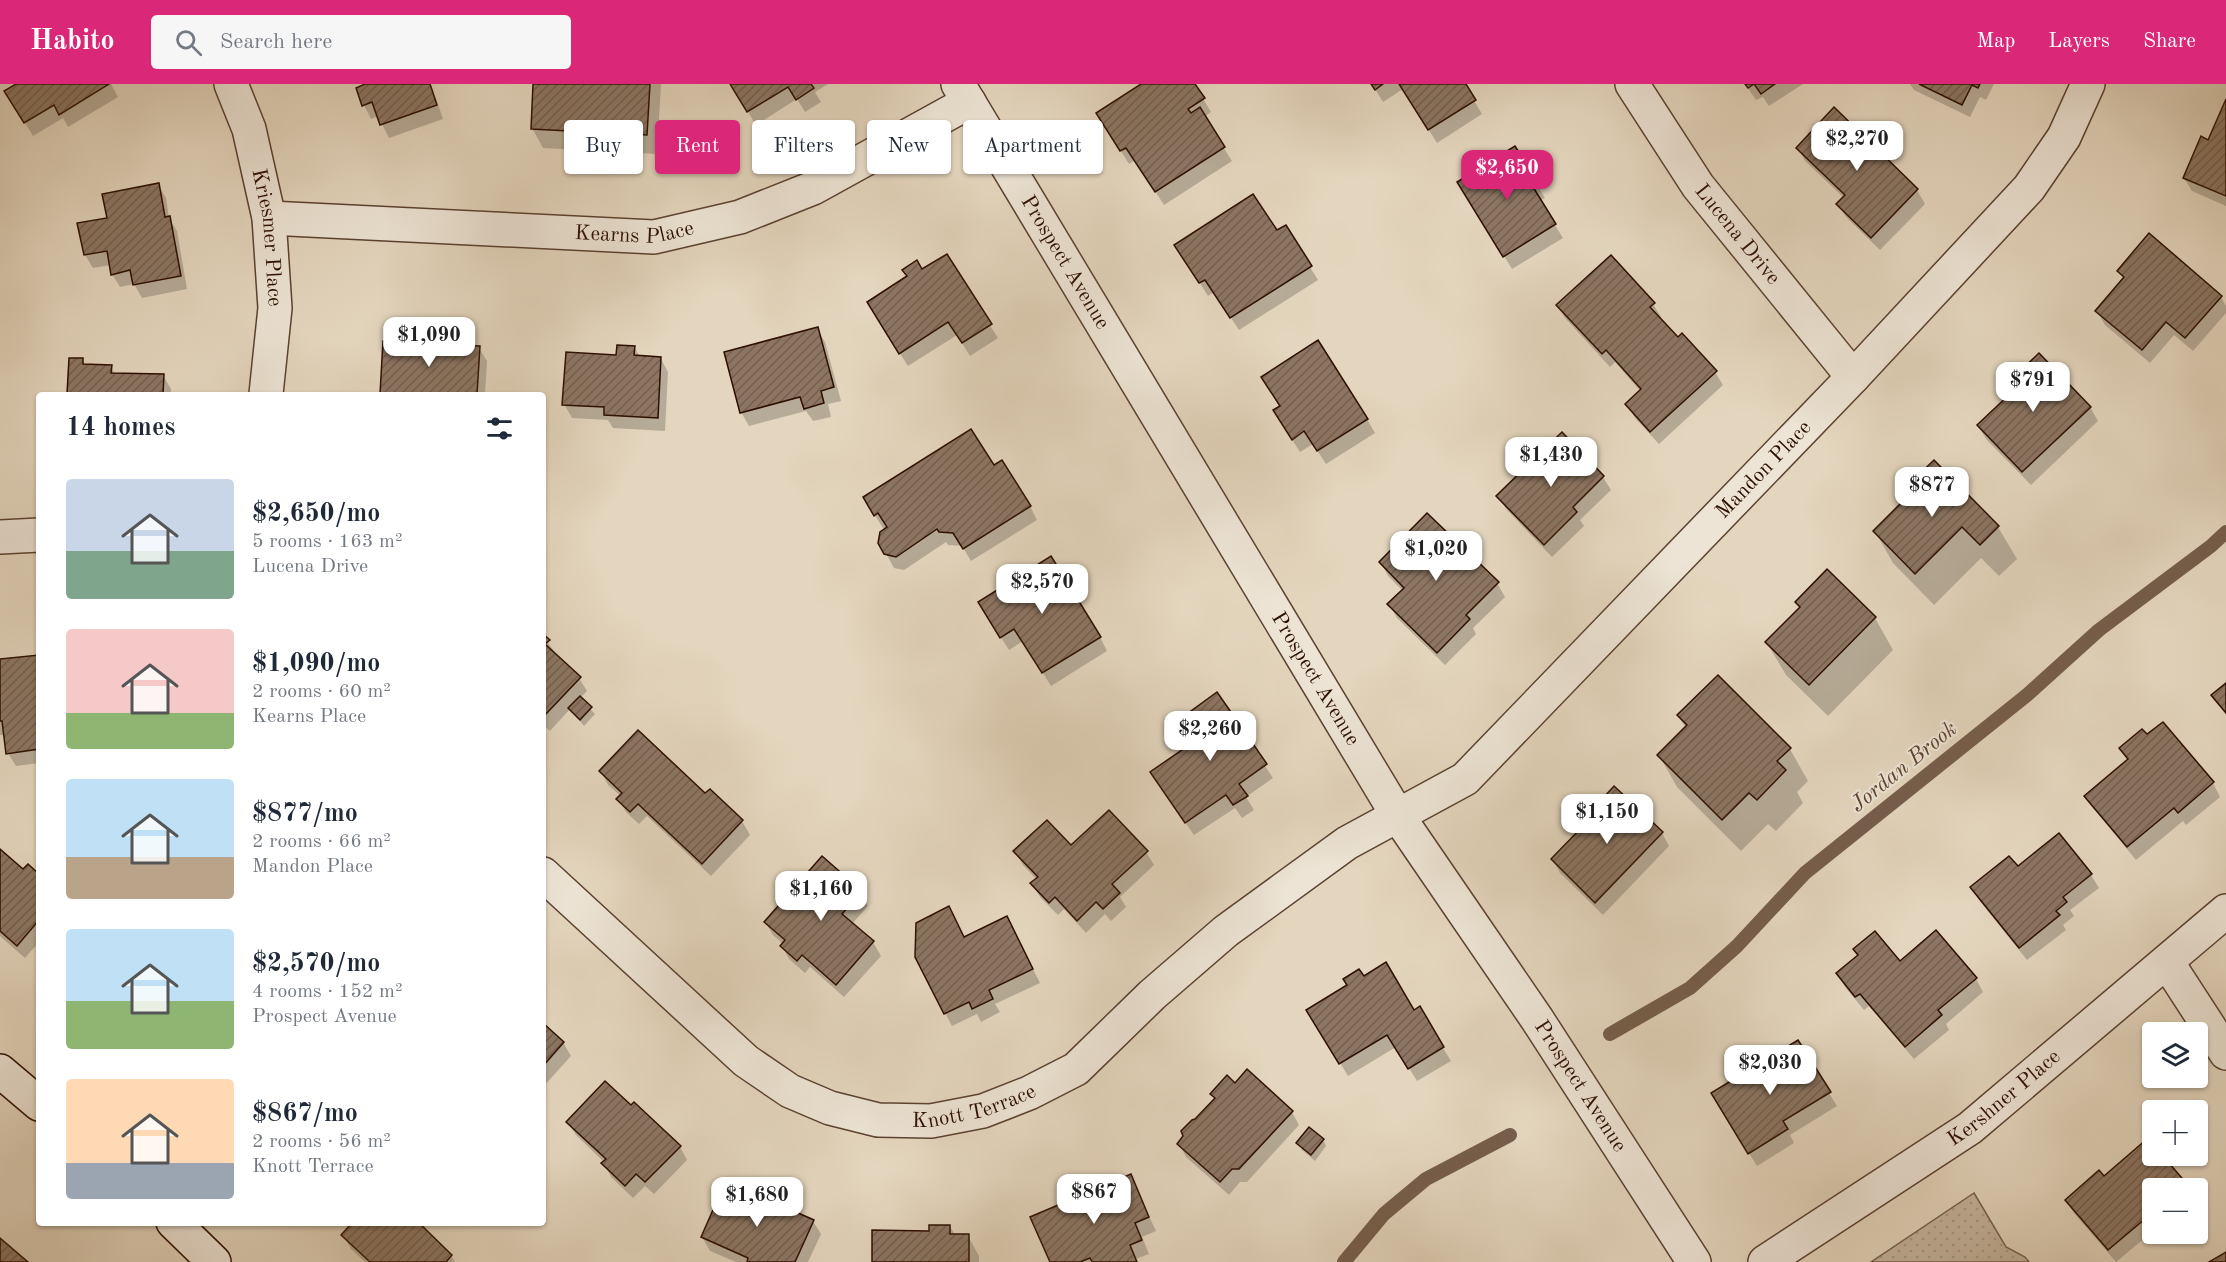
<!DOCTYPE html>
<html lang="en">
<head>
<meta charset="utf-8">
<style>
	body { margin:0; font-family:"Old Standard TT",serif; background:#f6f6f7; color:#1f2937; height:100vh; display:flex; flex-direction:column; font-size:22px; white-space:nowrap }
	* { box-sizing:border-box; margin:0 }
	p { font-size:20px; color:#747a83 }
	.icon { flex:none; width:33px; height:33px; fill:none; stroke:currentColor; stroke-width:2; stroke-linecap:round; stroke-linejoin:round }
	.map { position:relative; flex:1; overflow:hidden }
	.panel { position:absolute; left:36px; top:308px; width:510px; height:834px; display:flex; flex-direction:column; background:#fff; border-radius:6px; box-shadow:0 2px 4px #0004 }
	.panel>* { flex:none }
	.top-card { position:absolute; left:564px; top:36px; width:570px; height:54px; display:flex; gap:12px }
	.tools { position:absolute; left:2142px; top:938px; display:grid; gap:12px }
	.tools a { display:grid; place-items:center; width:66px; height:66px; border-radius:6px; background:#fff; box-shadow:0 2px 4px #0004; font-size:30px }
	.price { position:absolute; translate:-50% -51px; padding:0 14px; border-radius:12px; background:#fff; color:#222; font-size:20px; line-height:39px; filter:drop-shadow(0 2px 3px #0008) }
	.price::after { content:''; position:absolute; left:50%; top:36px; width:18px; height:14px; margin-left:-9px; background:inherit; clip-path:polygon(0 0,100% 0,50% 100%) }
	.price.selected { background:#db2777; color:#fff }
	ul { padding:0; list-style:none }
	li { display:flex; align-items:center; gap:18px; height:150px; padding:0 30px }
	li span { display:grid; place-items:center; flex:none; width:168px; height:120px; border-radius:6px; color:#555 }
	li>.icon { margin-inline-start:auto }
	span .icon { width:72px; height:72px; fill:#fffc; stroke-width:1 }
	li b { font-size:26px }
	h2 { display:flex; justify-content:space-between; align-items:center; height:72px; padding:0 30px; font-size:26px }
	.chip { padding:0 21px; border-radius:6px; background:#fff; box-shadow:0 2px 4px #0004; font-size:21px; line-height:54px }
	.chip.selected { background:#db2777; color:#fff }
	header { display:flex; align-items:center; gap:36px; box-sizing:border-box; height:84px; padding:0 30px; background:#db2777; color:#fff }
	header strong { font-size:28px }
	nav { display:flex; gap:33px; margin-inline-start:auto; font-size:21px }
	.search { width:420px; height:54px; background:#f6f6f7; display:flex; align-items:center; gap:15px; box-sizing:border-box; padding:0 21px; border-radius:6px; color:#747a83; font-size:22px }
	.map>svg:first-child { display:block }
	.green { fill:url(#green-dots); stroke:#79624f; stroke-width:1.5 }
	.shadow { fill:#0003 }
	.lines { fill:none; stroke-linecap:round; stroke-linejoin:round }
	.stream { stroke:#765e4b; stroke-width:14 }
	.building { fill:url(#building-hatch); stroke:#2d0f00; stroke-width:1.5 }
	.street-casing { stroke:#5b4130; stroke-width:36 }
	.secondary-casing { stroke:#2d0f00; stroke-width:36 }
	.street { stroke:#ede4d5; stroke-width:33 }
	.secondary { stroke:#ede4d5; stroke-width:33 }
	.labels { text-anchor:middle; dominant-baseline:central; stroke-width:4.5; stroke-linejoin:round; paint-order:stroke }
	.street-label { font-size:21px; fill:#2d0f00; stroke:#ede4d5 }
	.water-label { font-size:22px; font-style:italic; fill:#5d4332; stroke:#ede4d5 }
</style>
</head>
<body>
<header>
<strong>Habito</strong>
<div class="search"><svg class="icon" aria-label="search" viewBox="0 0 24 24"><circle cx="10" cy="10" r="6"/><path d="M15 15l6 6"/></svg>Search here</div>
<nav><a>Map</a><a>Layers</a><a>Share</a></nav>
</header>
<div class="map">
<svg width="2226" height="1178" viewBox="0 0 2226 1178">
	<defs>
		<pattern id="green-dots" width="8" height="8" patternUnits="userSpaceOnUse" patternTransform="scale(1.5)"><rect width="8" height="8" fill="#c5b49e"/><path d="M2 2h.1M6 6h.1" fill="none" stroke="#aa9a86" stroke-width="1.8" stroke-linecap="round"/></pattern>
		<pattern id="building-hatch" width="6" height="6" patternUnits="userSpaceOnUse" patternTransform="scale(1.5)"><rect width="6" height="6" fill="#8c7663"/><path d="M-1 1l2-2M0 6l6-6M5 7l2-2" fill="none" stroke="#735f4f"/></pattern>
	</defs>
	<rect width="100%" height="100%" fill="#e4d6be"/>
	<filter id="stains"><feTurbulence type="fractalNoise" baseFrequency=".00333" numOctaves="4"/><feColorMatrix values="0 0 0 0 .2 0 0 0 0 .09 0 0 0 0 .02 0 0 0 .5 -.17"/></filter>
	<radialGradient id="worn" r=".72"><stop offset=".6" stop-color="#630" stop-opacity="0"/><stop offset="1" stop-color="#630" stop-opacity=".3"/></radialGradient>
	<polygon class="green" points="1974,1109 2006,1163 2025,1173 2029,1178 1871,1178"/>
	<g class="shadow">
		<polygon points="18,0 111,0 118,13 68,43 63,34 33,52 14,21"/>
		<polygon points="367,0 431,0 443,35 389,54 378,32 371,35 364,21 358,5"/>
		<polygon points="535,0 661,0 657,70 543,64 532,44"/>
		<polygon points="731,0 828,0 815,8 821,18 805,28 797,15 756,41"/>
		<polygon points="1144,0 1194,0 1211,28 1204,33 1232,77 1164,121 1135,76 1129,80 1106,43"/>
		<polygon points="1372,0 1464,0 1482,30 1437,59 1403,5 1383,18"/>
		<polygon points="1745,0 1803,0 1769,22 1763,13 1756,16"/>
		<polygon points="1910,0 1994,0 1986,16 1980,13 1970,33 1914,6"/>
		<polygon points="2226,19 2226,122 2192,107 2184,94 2209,58"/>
		<polygon points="1834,26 1917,106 1925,120 1880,166 1846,133 1838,120 1844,114 1805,77 1798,64"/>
		<polygon points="1515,64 1545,114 1540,117 1563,154 1512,185 1467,111"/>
		<polygon points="158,101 166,114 169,134 177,147 187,205 142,214 134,200 120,203 112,190 111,181 93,184 85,171 79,141 108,135"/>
		<polygon points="1276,148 1310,183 1318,196 1239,246 1214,208 1208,212 1184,174"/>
		<polygon points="946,172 998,254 970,272 957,251 908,282 876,232 922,187"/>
		<polygon points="2119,187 2221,213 2226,222 2226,229 2193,267 2174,251 2150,279 2105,241 2097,227 2124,196"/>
		<polygon points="1653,220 1661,233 1659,235 1678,255 1715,288 1723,301 1659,360 1635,334 1627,320 1641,308 1615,278 1610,283 1565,234 1558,221"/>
		<polygon points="817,245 825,258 841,317 828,320 831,333 813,337 806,327 749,342 741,328"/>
		<polygon points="432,253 437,262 479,264 487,277 485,310 382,310 384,258 415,260"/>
		<polygon points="634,263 640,273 661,275 668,288 665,347 613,344 608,336 572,334 564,320 618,272"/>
		<polygon points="70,276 82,276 86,282 111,282 115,290 163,291 171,305 171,310 69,310"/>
		<polygon points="2007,302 2090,323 2098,337 2031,401 1986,355 1978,342 2012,310"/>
		<polygon points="1367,335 1375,349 1326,380 1313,360 1300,368 1282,340"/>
		<polygon points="1561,350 1603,393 1611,406 1580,436 1584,442 1552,473 1506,425 1498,412"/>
		<polygon points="1934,378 1998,443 2017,475 1999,492 1981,474 1934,521 1893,479 1875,447 1907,416 1903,408"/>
		<polygon points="993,384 1030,422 1037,436 971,477 962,462 948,461 946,458 904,486 894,484 880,459 885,447 872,427"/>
		<polygon points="1381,478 1497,499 1505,513 1473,544 1476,550 1445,581 1397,534 1389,520 1403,507 1388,492"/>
		<polygon points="1797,518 1875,534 1893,566 1828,632 1786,591 1767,559 1801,525"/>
		<polygon points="987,532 1100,553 1107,567 1051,602 1023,557 1009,566"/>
		<polygon points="543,552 556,570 579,594 587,607 580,614 595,630 584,642 570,625 550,647 543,641"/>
		<polygon points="39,572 39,679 16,682 8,669 6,651 0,651 0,583"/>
		<polygon points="1217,610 1273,694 1246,713 1254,726 1242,734 1235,724 1194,751 1160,702 1203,653"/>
		<polygon points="1678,632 1790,665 1808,697 1797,708 1803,719 1776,747 1768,740 1741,767 1677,703 1659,671 1686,644"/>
		<polygon points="2162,640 2213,699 2220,713 2186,741 2183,737 2136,776 2094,725 2086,712 2128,677 2121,665 2147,652"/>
		<polygon points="601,687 706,711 710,707 742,737 750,751 711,792 647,732 639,740 626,728 618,715 621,712 608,701"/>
		<polygon points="1662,749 1669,762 1603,831 1560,789 1553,776"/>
		<polygon points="0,767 23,787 39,792 39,858 25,874 0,852"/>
		<polygon points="1015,767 1146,768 1154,781 1120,813 1126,823 1111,837 1105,830 1086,849 1064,825 1058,831 1040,813 1032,800 1037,796 1023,781"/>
		<polygon points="2017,784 2091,791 2099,804 2070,826 2074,832 2063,841 2066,846 2027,876 1979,816 1972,803"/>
		<polygon points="860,808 868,822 852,840 873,858 881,872 844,913 810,883 805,889 789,875 782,862 783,860 773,851 765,838"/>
		<polygon points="1007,834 1040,899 995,920 1000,928 981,938 977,930 952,942 945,929 965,855"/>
		<polygon points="1900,879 1976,895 1983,908 1946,940 1949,946 1914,975 1869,922 1864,926 1845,903 1838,890"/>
		<polygon points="1364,894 1414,928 1419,925 1451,977 1417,997 1396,963 1348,992 1308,926"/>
		<polygon points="543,941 563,958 571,972 543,1003"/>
		<polygon points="1235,1001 1292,1028 1299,1041 1247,1098 1240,1098 1229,1111 1186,1073 1179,1060 1215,1016 1212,1010"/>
		<polygon points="1829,1009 1837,1022 1790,1051 1794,1059 1757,1082 1720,1023"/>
		<polygon points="631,1023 680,1063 687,1076 654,1110 645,1102 633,1114 611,1093 604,1078 576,1051 568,1038"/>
		<polygon points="1323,1056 1326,1062 1315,1077 1302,1066 1298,1059"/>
		<polygon points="2148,1057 2152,1062 2152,1071 2160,1071 2188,1104 2152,1104 2152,1148 2116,1178 2074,1129 2066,1116 2104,1094"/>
		<polygon points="1130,1092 1156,1147 1142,1153 1149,1170 1136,1175 1138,1178 1052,1178"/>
		<polygon points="756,1117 813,1137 821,1150 808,1178 736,1178 710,1167 702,1153"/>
		<polygon points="355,1138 422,1138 426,1146 424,1147 451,1172 455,1178 365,1178 351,1165 343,1151"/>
		<polygon points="950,1142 955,1151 968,1152 979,1172 979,1178 874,1178 931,1148"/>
	</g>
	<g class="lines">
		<g class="stream">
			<polyline points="1610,950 1690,904 1737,862 1805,789 2027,611 2099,546 2211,462 2226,448"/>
			<polyline points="1344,1178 1384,1130 1426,1095 1510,1051"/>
		</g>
	</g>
	<g class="building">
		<polygon points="16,0 109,0 59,31 54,21 24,39 4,7"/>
		<polygon points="430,0 437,21 380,41 372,18 362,22 356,4 365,0"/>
		<polygon points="533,0 650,0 647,51 531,45"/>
		<polygon points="730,0 811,0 814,4 796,16 788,3 747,28"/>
		<polygon points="1141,0 1195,0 1205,14 1188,25 1191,29 1200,23 1225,63 1155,108 1126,64 1120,67 1096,29"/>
		<polygon points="1371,0 1383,0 1375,6"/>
		<polygon points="1399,0 1466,0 1476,16 1428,46"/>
		<polygon points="1745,0 1775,0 1761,10 1754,0 1748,4"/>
		<polygon points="1919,0 1980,0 1978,4 1972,1 1962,21"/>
		<polygon points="2226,15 2226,112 2183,94 2201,52 2208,56"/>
		<polygon points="1834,23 1918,105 1871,154 1836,120 1845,111 1796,64"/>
		<polygon points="1515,62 1539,100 1533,103 1556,140 1503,173 1457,98"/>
		<polygon points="159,99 165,133 170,132 181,192 133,201 130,186 111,191 107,167 84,171 77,139 107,134 102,110"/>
		<polygon points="1253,110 1277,146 1286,141 1312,182 1230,234 1205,196 1199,199 1174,161"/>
		<polygon points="2149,149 2222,212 2185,254 2166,238 2142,266 2095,227 2124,193 2117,187"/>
		<polygon points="947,170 992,240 962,259 948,238 899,270 867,218 907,192 902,186 917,176 922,185"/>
		<polygon points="1611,171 1655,219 1650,223 1678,253 1682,249 1717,287 1650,348 1625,320 1641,305 1606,266 1602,270 1556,221"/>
		<polygon points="818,243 834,303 821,307 824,319 804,325 800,313 740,329 724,268"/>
		<polygon points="414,250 433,251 432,260 480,262 477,310 380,310 383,257 414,258"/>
		<polygon points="1318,256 1368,335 1317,367 1304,347 1292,356 1273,326 1280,322 1261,293"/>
		<polygon points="617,261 635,262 634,271 661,273 658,334 604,331 604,323 562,321 566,268 616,271"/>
		<polygon points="2039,269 2091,323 2022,388 1977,341 2012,308 2005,302"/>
		<polygon points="69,274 83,274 83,280 112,281 111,289 164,290 163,310 67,310"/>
		<polygon points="971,345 994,381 1002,376 1031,422 963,465 953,449 939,448 937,445 896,473 884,470 878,459 880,448 887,443 878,429 874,432 863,413"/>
		<polygon points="1562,348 1604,392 1573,423 1577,428 1544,461 1496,412"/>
		<polygon points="1934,376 1999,442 1980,461 1962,443 1915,490 1873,447 1907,413 1901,408"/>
		<polygon points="1427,429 1499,498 1466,531 1470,535 1437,569 1387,520 1404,504 1379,478"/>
		<polygon points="1051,472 1101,553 1042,589 1014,545 1000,554 978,518"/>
		<polygon points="1827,485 1876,533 1809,601 1765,558 1800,523 1795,518"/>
		<polygon points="543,550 550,556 545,560 581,593 543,633"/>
		<polygon points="39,571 39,665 6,670 2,637 0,637 0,575"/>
		<polygon points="1718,591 1791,664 1777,677 1786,686 1757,716 1749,709 1722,736 1657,671 1687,641 1677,631"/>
		<polygon points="2226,599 2226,629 2211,611"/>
		<polygon points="1217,608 1267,680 1239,700 1248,712 1233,721 1226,711 1185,739 1150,688 1202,652 1187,630"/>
		<polygon points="580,612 592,623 580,636 568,624"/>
		<polygon points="2163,638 2214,698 2178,729 2174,724 2127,763 2084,712 2128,675 2119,664 2142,645 2147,650"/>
		<polygon points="638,646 705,709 710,705 743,736 702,780 638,720 630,728 616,715 622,709 599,687"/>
		<polygon points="1614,702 1663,748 1595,819 1551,775 1585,740 1582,737"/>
		<polygon points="1109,726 1148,767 1112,800 1120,809 1103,825 1096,818 1077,837 1055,813 1049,819 1030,799 1038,793 1013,767 1047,736 1071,761"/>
		<polygon points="2059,749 2092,790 2063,813 2067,818 2056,827 2060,831 2019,864 1970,803 2009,772 2018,782"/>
		<polygon points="0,765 23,785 28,780 39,790 39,836 17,862 0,847"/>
		<polygon points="822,772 862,807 842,830 874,857 836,901 802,871 797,877 780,862 785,856 764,838"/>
		<polygon points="949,822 964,853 1007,832 1033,885 989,906 993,915 972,925 969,918 944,930 915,873 916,839"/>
		<polygon points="1936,846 1977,894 1938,926 1942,931 1905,963 1860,910 1855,913 1836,889 1858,871 1853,865 1875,847 1900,877"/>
		<polygon points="1386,878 1414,926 1420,922 1444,963 1408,985 1387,951 1339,980 1306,926 1347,901 1343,895 1359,885 1364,892"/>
		<polygon points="543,939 564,958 543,982"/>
		<polygon points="1798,956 1831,1008 1783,1037 1788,1045 1748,1070 1711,1009"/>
		<polygon points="1247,985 1293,1027 1239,1085 1232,1085 1220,1098 1177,1060 1183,1052 1181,1047 1192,1036 1195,1035 1215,1014 1210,1010 1227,991 1235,999"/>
		<polygon points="605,997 631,1021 634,1018 681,1062 645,1098 636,1090 625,1102 601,1079 606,1075 566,1038"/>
		<polygon points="1309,1043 1324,1055 1311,1071 1296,1059"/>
		<polygon points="2148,1054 2152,1060 2152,1071 2162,1071 2187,1100 2182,1104 2152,1104 2152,1129 2108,1166 2065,1116 2099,1086 2104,1092"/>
		<polygon points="1131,1090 1149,1133 1135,1139 1142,1156 1130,1161 1137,1178 1092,1178 1090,1174 1080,1178 1050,1178 1030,1133"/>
		<polygon points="724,1101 755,1115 757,1111 814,1136 795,1178 747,1178 748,1174 701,1153"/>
		<polygon points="353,1138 418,1138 452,1171 446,1178 370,1178 341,1151"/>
		<polygon points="929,1141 950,1141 950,1150 969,1150 969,1178 872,1178 872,1146 929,1147"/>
		<polygon points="0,1154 28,1178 0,1178"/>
		<polygon points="2226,1168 2226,1178 2209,1178"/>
	</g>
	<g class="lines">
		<g class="street-casing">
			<g id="street">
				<path id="s1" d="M231,0L249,45L269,134L275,224L266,310"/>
				<path id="s2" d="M958,0L1398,732L1537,935L1694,1178"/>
				<path id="s3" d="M1632,0L1698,102L1853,293"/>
				<path id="s4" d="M269,134L654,153L740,133L813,104L969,18"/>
				<polyline points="0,453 39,451"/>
				<path id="s5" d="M543,790L746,977L790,1007L830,1024L878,1036L931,1037L983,1027L1029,1009L1076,985L1152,911L1226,847L1347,759L1465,695L1853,293L2029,104L2064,53L2088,0"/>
				<polyline points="2167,878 2226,969"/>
				<path id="s6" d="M1765,1178L1970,1044L2226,827"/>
			</g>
		</g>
		<g class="secondary-casing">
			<g id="secondary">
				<polyline points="0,987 39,1020"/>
				<polyline points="173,1138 214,1178"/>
			</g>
		</g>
		<use href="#street" class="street"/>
		<use href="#secondary" class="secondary"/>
	</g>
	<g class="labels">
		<g class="street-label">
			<text stroke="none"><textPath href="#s4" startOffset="366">Kearns Place</textPath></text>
			<text stroke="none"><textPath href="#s3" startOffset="184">Lucena Drive</textPath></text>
			<text stroke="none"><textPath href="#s1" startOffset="159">Kriesmer Place</textPath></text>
			<text stroke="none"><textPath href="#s2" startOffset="208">Prospect Avenue</textPath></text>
			<text stroke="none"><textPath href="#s5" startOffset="1548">Mandon Place</textPath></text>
			<text stroke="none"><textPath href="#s2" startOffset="694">Prospect Avenue</textPath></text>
			<text stroke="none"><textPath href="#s2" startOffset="1180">Prospect Avenue</textPath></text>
			<text stroke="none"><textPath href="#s6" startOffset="290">Kershner Place</textPath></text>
			<text stroke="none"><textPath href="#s5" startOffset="520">Knott Terrace</textPath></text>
		</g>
		<g class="water-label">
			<text transform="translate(1904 683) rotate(-39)">Jordan Brook</text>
		</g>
	</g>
	<rect width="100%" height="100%" filter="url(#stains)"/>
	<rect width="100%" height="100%" fill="url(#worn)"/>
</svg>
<div class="tools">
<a><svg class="icon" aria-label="layers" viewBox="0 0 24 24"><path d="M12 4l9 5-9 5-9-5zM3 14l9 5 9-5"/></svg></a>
<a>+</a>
<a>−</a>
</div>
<b class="price" style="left:1857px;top:88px">$2,270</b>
<b class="price selected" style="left:1507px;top:117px">$2,650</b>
<b class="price" style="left:429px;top:284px">$1,090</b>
<b class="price" style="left:2033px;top:329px">$791</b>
<b class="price" style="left:1551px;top:404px">$1,430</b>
<b class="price" style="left:1932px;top:434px">$877</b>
<b class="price" style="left:1436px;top:498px">$1,020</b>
<b class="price" style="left:1042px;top:531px">$2,570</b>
<b class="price" style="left:1210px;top:678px">$2,260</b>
<b class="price" style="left:1607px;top:761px">$1,150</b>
<b class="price" style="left:821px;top:838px">$1,160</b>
<b class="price" style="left:1770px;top:1012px">$2,030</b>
<b class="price" style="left:1094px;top:1141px">$867</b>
<b class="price" style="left:757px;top:1144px">$1,680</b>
<div class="top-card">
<a class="chip">Buy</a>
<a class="chip selected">Rent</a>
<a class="chip">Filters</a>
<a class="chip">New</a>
<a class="chip">Apartment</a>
</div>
<section class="panel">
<h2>14 homes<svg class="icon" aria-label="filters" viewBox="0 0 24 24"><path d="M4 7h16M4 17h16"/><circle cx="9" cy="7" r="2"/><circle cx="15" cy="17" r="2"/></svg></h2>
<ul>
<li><span style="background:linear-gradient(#c9d6e8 60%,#7fa58c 0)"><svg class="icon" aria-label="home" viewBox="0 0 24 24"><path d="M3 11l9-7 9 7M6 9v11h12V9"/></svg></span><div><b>$2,650/mo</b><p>5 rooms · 163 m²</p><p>Lucena Drive</p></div></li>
<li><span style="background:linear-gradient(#f6c9c9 70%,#8fb573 0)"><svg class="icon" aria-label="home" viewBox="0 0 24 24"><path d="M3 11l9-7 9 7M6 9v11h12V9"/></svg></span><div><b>$1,090/mo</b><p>2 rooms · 60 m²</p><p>Kearns Place</p></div></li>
<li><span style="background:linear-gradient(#bfe0f5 65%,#b9a48a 0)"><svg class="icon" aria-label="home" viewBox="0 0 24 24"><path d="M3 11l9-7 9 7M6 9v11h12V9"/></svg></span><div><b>$877/mo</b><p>2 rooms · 66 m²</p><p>Mandon Place</p></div></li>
<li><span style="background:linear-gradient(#bfe0f5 60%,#8fb573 0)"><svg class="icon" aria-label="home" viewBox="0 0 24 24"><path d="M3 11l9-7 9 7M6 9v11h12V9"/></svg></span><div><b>$2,570/mo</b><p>4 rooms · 152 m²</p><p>Prospect Avenue</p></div></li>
<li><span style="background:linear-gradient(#ffd9b3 70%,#9aa5b1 0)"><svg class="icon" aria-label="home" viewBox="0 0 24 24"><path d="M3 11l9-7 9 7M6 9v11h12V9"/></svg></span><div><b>$867/mo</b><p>2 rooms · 56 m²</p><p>Knott Terrace</p></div></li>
</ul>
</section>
</div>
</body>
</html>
